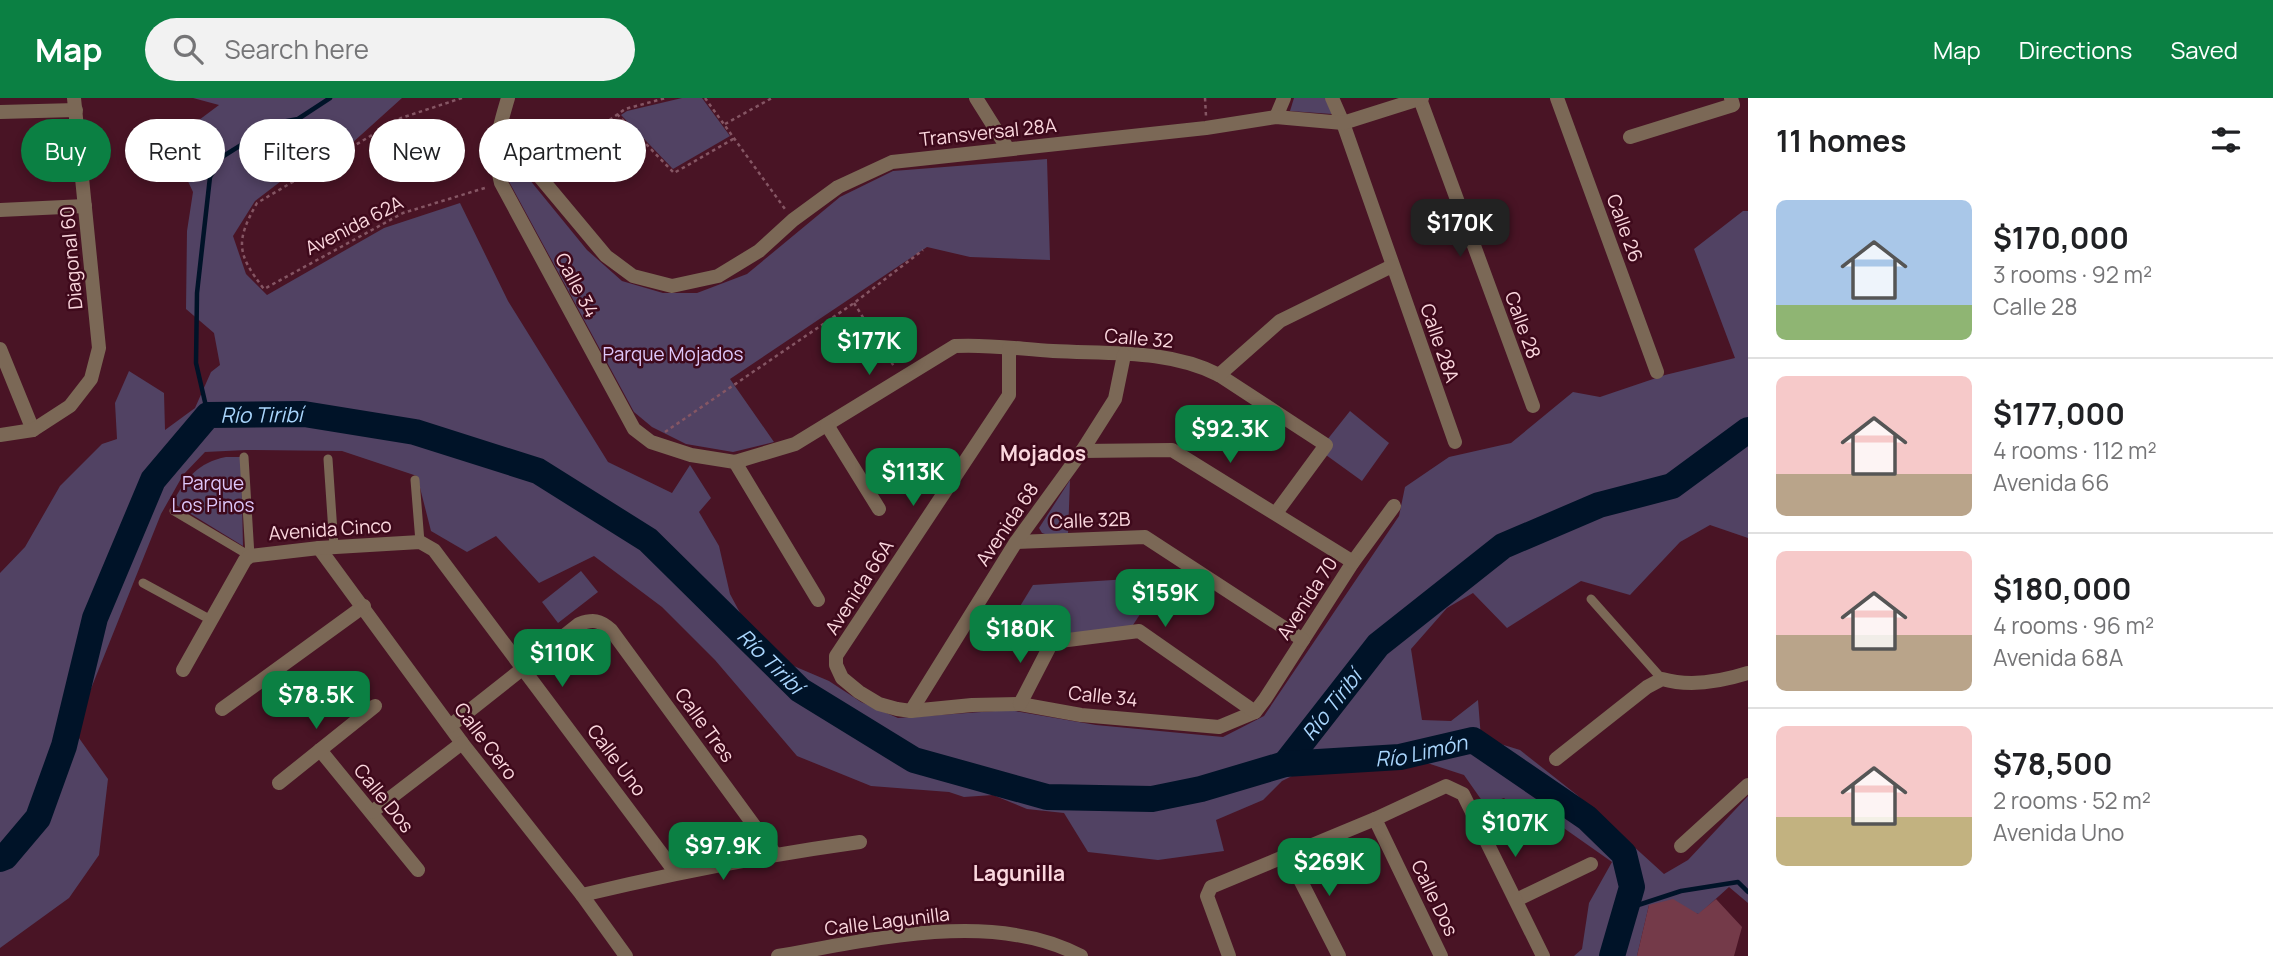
<!DOCTYPE html>
<html lang="en">
<head>
<meta charset="utf-8">
<style>
	body { margin:0; font-family:Manrope,sans-serif; background:#f2f2f2; color:#202124; height:100vh; display:flex; flex-direction:column; font-size:26px; white-space:nowrap }
	* { box-sizing:border-box; margin:0 }
	p { font-size:23px; color:#757577 }
	.icon { flex:none; width:38px; height:38px; fill:none; stroke:currentColor; stroke-width:2; stroke-linecap:round; stroke-linejoin:round }
	.map { position:relative; flex:1; overflow:hidden }
	.sheet { display:flex; flex-direction:column; background:#fff; width:525px }
	.sheet>* { flex:none }
	.banner { position:absolute; left:21px; top:21px; width:665px; height:63px; display:flex; gap:14px }
	.price { position:absolute; translate:-50% -60px; padding:0 16px; border-radius:14px; background:#0b8043; color:#fff; font-size:23px; line-height:46px; filter:drop-shadow(0 2px 4px #0008) }
	.price::after { content:''; position:absolute; left:50%; top:42px; width:21px; height:16px; margin-left:-10px; background:inherit; clip-path:polygon(0 0,100% 0,50% 100%) }
	.price.active { background:#222; color:#fff }
	ul { padding:0; list-style:none }
	li { display:flex; align-items:center; gap:21px; height:175px; padding:0 28px }
	li+li { border-top:2px solid #e0e0e0 }
	li span { display:grid; place-items:center; flex:none; width:196px; height:140px; border-radius:10px; color:#555 }
	li>.icon { margin-inline-start:auto }
	span .icon { width:84px; height:84px; fill:#fffc; stroke-width:1 }
	li b { font-size:30px }
	h2 { display:flex; justify-content:space-between; align-items:center; height:84px; padding:0 28px; font-size:30px }
	.pill { padding:0 24px; border-radius:32px; background:#fff; box-shadow:0 4px 10px #0003; font-size:24px; line-height:63px }
	.pill.active { background:#0b8043; color:#fff }
	header { display:flex; align-items:center; gap:42px; box-sizing:border-box; height:98px; padding:0 35px; background:#0b8043; color:#fff }
	header strong { font-size:33px }
	nav { display:flex; gap:38px; margin-inline-start:auto; font-size:24px }
	.search { width:490px; height:63px; background:#f2f2f2; display:flex; align-items:center; gap:18px; box-sizing:border-box; padding:0 24px; border-radius:38px; color:#757577; font-size:26px }
	main { display:flex; flex:1; min-height:0 }
	.map>svg:first-child { display:block }
	.green { fill:#514263 }
	.lines { fill:none; stroke-linecap:round; stroke-linejoin:round }
	.stream { stroke:#001328; stroke-width:4.5 }
	.river { stroke:#001328; stroke-width:26 }
	.building { fill:#743a49 }
	.path { stroke:#855664; stroke-width:2.5; stroke-dasharray:3.5 3.5; stroke-linecap:butt }
	.service { stroke:#7b6856; stroke-width:9 }
	.minor { stroke:#7b6856; stroke-width:14 }
	.labels { text-anchor:middle; dominant-baseline:central; stroke-width:5; stroke-linejoin:round; paint-order:stroke }
	.street-label { font-size:19px; fill:#fbd7de; stroke:#3e091b }
	.park-label { font-size:19px; fill:#dec7fa; stroke:#3e091b }
	.water-label { font-size:21px; font-style:italic; fill:#a9d6fd; stroke:#3e091b }
	.neighbourhood-label { font-size:21px; font-weight:bold; fill:#fbd7de; stroke:#3e091b }
</style>
</head>
<body>
<header>
<strong>Map</strong>
<div class="search"><svg class="icon" aria-label="search" viewBox="0 0 24 24"><circle cx="10" cy="10" r="6"/><path d="M15 15l6 6"/></svg>Search here</div>
<nav><a>Map</a><a>Directions</a><a>Saved</a></nav>
</header>
<main>
<div class="map">
<svg width="1748" height="858" viewBox="0 0 1748 858">
	<rect width="100%" height="100%" fill="#491425"/>
	<g class="green">
		<polygon points="193,0 402,0 351,46 293,74 255,103 233,138 246,176 267,197 384,130 460,105 508,203 608,364 672,395 690,367 711,400 699,414 719,448 730,496 746,526 782,563 829,583 861,604 898,620 1009,612 1096,627 1223,639 1264,618 1399,418 1405,389 1449,359 1511,345 1573,294 1600,299 1665,277 1735,260 1694,151 1743,113 1748,113 1748,440 1710,427 1680,444 1630,497 1581,483 1507,530 1473,495 1447,510 1411,551 1422,622 1451,623 1478,602 1481,640 1520,652 1577,697 1664,776 1688,762 1748,698 1748,805 1729,789 1699,816 1649,807 1637,858 1574,858 1582,851 1589,805 1612,764 1548,719 1530,723 1504,700 1485,707 1464,677 1421,663 1308,670 1282,683 1263,702 1216,722 1224,753 1158,762 1088,754 1064,715 1027,711 993,697 964,699 949,694 871,688 797,658 715,562 662,509 594,458 539,485 496,438 467,454 431,433 417,378 342,353 246,352 205,354 183,377 161,416 74,633 108,681 99,757 69,800 0,850 0,475 25,449 60,388 102,346 117,341 115,305 129,273 164,295 165,332 195,310 211,274 220,267 214,235 186,211 187,133 193,94 185,77 137,78 142,38 179,37 219,7"/>
		<polygon points="682,0 702,0 730,38 673,71 621,17 627,13"/>
		<polygon points="1294,0 1325,0 1332,16 1290,13"/>
		<polygon points="503,49 587,152 622,183 663,195 697,195 747,176 840,99 893,73 1047,61 1050,162 970,159 927,149 730,281 774,344 733,354 686,346 652,329 634,314 506,78"/>
		<polygon points="1350,313 1389,345 1362,383 1326,357 1333,346 1327,342"/>
		<path d="M226,359H241L243,448L173,405C184,381 199,364 226,359Z"/>
		<polygon points="1070,382 1068,436 1048,437 1042,435 1039,430"/>
		<polygon points="581,473 598,494 558,525 542,504"/>
		<polygon points="1129,481 1152,498 1131,530 1048,541 1014,518 1033,487"/>
	</g>
	<g class="lines">
		<g class="stream">
			<polyline points="208,317 196,265 197,195 210,79 222,59 276,25 298,21 330,0"/>
			<polyline points="1626,811 1681,793 1738,784 1748,794"/>
		</g>
		<g class="river">
			<path id="s1" d="M1285,666L1378,547L1503,448L1599,407L1672,388L1748,332"/>
			<path id="s2" d="M0,761L5,759L38,720L64,648L95,520L153,382L208,317L304,316L415,334L538,373L648,442L800,592L914,662L1047,699L1152,701L1201,691L1285,666L1400,659L1473,642L1587,720L1624,756L1632,789L1612,858"/>
		</g>
	</g>
	<polygon class="building" points="1673,801 1698,816 1716,801 1742,829 1734,858 1637,858 1649,807"/>
	<g class="lines">
		<g class="path">
			<path d="M462,0L401,20L257,105C235,144 237,156 264,191L403,115L488,89"/>
			<polyline points="705,0 785,111"/>
			<polyline points="1205,0 1206,18"/>
			<polyline points="617,16 674,75 735,40"/>
			<polyline points="725,26 772,0"/>
			<polyline points="557,78 601,28 625,11 666,0"/>
			<polyline points="854,205 895,270"/>
			<polyline points="665,334 854,205 923,152"/>
		</g>
		<g class="service">
			<polyline points="244,359 250,458"/>
			<polyline points="328,361 334,449"/>
			<polyline points="415,382 420,444"/>
			<polyline points="174,413 250,458"/>
			<polyline points="143,485 211,522"/>
			<polyline points="1591,501 1662,581"/>
		</g>
		<g class="minor">
			<path d="M508,0C498,34 492,50 501,85L634,331L651,344L691,357L735,364L795,346L955,248C988,246 1020,251 1053,253C1108,256 1169,251 1219,277L1326,347L1276,415"/>
			<polyline points="976,0 1008,51"/>
			<polyline points="1332,0 1343,25 1455,344"/>
			<polyline points="1557,0 1657,274"/>
			<polyline points="1420,1 1533,308"/>
			<polyline points="0,14 76,12"/>
			<polyline points="1276,19 1284,0"/>
			<polyline points="499,30 606,158 633,178 672,188 718,178 759,153 793,122 838,89 892,64 1206,30 1276,19 1343,25 1422,0"/>
			<polyline points="1630,39 1733,7 1731,0"/>
			<polyline points="0,112 85,108"/>
			<polyline points="1009,250 1009,297 836,558 836,567 842,580 859,594 879,606 897,611 911,613 972,607 1020,606 1081,617 1219,629 1255,614 1265,601 1353,464 1394,408"/>
			<polyline points="0,251 33,332"/>
			<polyline points="1219,277 1280,223 1392,168"/>
			<polyline points="827,327 879,411"/>
			<polyline points="0,337 33,332 70,308 91,281 99,250 74,0"/>
			<polyline points="1082,353 1172,352 1353,464"/>
			<polyline points="735,364 818,502"/>
			<polyline points="1016,444 1145,439 1303,542"/>
			<polyline points="319,450 462,645 582,797 626,858"/>
			<polyline points="183,572 245,462 250,458 319,450 420,444 434,452 676,775"/>
			<polyline points="1020,606 1052,544 1139,533 1255,614"/>
			<polyline points="222,611 364,508"/>
			<polyline points="911,613 1016,444 1082,353 1115,301 1124,257"/>
			<path d="M450,628L579,526C593,521 600,522 611,532L775,756"/>
			<polyline points="320,652 418,772"/>
			<path d="M1556,661L1647,589L1662,581C1690,589 1720,584 1748,575"/>
			<polyline points="279,685 375,608"/>
			<polyline points="372,714 462,645"/>
			<polyline points="1375,721 1441,858"/>
			<polyline points="1681,748 1748,687"/>
			<polyline points="1288,758 1339,858"/>
			<path d="M582,797C674,775 766,757 860,744"/>
			<polyline points="1516,802 1591,766"/>
			<path d="M778,858C871,842 993,811 1081,858"/>
			<polyline points="1229,858 1207,798 1211,789 1375,721 1446,688 1463,696 1543,858"/>
		</g>
	</g>
	<g class="labels">
		<g class="street-label">
			<text transform="translate(988 34) rotate(-6)">Transversal 28A</text>
			<text transform="translate(354 127) rotate(-27)">Avenida 62A</text>
			<text transform="translate(1625 130) rotate(70)">Calle 26</text>
			<text transform="translate(71 160) rotate(-95)">Diagonal 60</text>
			<text transform="translate(577 187) rotate(62)">Calle 34</text>
			<text transform="translate(1523 227) rotate(70)">Calle 28</text>
			<text transform="translate(1139 240) rotate(5)">Calle 32</text>
			<text transform="translate(1440 245) rotate(71)">Calle 28A</text>
			<text transform="translate(1090 422) rotate(-2)">Calle 32B</text>
			<text transform="translate(1007 426) rotate(-56)">Avenida 68</text>
			<text transform="translate(330 431) rotate(-4)">Avenida Cinco</text>
			<text transform="translate(859 489) rotate(-57)">Avenida 66A</text>
			<text transform="translate(1307 500) rotate(-57)">Avenida 70</text>
			<text transform="translate(1103 598) rotate(6)">Calle 34</text>
			<text transform="translate(705 627) rotate(54)">Calle Tres</text>
			<text transform="translate(486 643) rotate(53)">Calle Cero</text>
			<text transform="translate(617 662) rotate(53)">Calle Uno</text>
			<text transform="translate(384 700) rotate(51)">Calle Dos</text>
			<text transform="translate(1435 800) rotate(64)">Calle Dos</text>
			<text transform="translate(887 823) rotate(-7)">Calle Lagunilla</text>
		</g>
		<g class="park-label">
			<text x="673" y="256">Parque Mojados</text>
			<text x="213" y="385">Parque<tspan x="213" dy="22">Los Pinos</tspan></text>
		</g>
		<g class="water-label">
			<text stroke="none"><textPath href="#s2" startOffset="553">Río Tiribí</textPath></text>
			<text stroke="none"><textPath href="#s2" startOffset="1139">Río Tiribí</textPath></text>
			<text stroke="none"><textPath href="#s1" startOffset="75">Río Tiribí</textPath></text>
			<text stroke="none"><textPath href="#s2" startOffset="1832">Río Limón</textPath></text>
		</g>
		<g class="neighbourhood-label">
			<text x="1043" y="355">Mojados</text>
			<text x="1019" y="775">Lagunilla</text>
		</g>
	</g>
</svg>
<b class="price active" style="left:1460px;top:161px">$170K</b>
<b class="price" style="left:869px;top:279px">$177K</b>
<b class="price" style="left:1230px;top:367px">$92.3K</b>
<b class="price" style="left:913px;top:410px">$113K</b>
<b class="price" style="left:1165px;top:531px">$159K</b>
<b class="price" style="left:1020px;top:567px">$180K</b>
<b class="price" style="left:562px;top:591px">$110K</b>
<b class="price" style="left:316px;top:633px">$78.5K</b>
<b class="price" style="left:1515px;top:761px">$107K</b>
<b class="price" style="left:723px;top:784px">$97.9K</b>
<b class="price" style="left:1329px;top:800px">$269K</b>
<div class="banner">
<a class="pill active">Buy</a>
<a class="pill">Rent</a>
<a class="pill">Filters</a>
<a class="pill">New</a>
<a class="pill">Apartment</a>
</div>
</div>
<section class="sheet">
<h2>11 homes<svg class="icon" aria-label="filters" viewBox="0 0 24 24"><path d="M4 7h16M4 17h16"/><circle cx="9" cy="7" r="2"/><circle cx="15" cy="17" r="2"/></svg></h2>
<ul>
<li><span style="background:linear-gradient(#a9c7e8 75%,#8fb573 0)"><svg class="icon" aria-label="home" viewBox="0 0 24 24"><path d="M3 11l9-7 9 7M6 9v11h12V9"/></svg></span><div><b>$170,000</b><p>3 rooms · 92 m²</p><p>Calle 28</p></div></li>
<li><span style="background:linear-gradient(#f6c9c9 70%,#b9a48a 0)"><svg class="icon" aria-label="home" viewBox="0 0 24 24"><path d="M3 11l9-7 9 7M6 9v11h12V9"/></svg></span><div><b>$177,000</b><p>4 rooms · 112 m²</p><p>Avenida 66</p></div></li>
<li><span style="background:linear-gradient(#f6c9c9 60%,#b9a48a 0)"><svg class="icon" aria-label="home" viewBox="0 0 24 24"><path d="M3 11l9-7 9 7M6 9v11h12V9"/></svg></span><div><b>$180,000</b><p>4 rooms · 96 m²</p><p>Avenida 68A</p></div></li>
<li><span style="background:linear-gradient(#f6c9c9 65%,#c2b280 0)"><svg class="icon" aria-label="home" viewBox="0 0 24 24"><path d="M3 11l9-7 9 7M6 9v11h12V9"/></svg></span><div><b>$78,500</b><p>2 rooms · 52 m²</p><p>Avenida Uno</p></div></li>
</ul>
</section>
</main>
</body>
</html>
